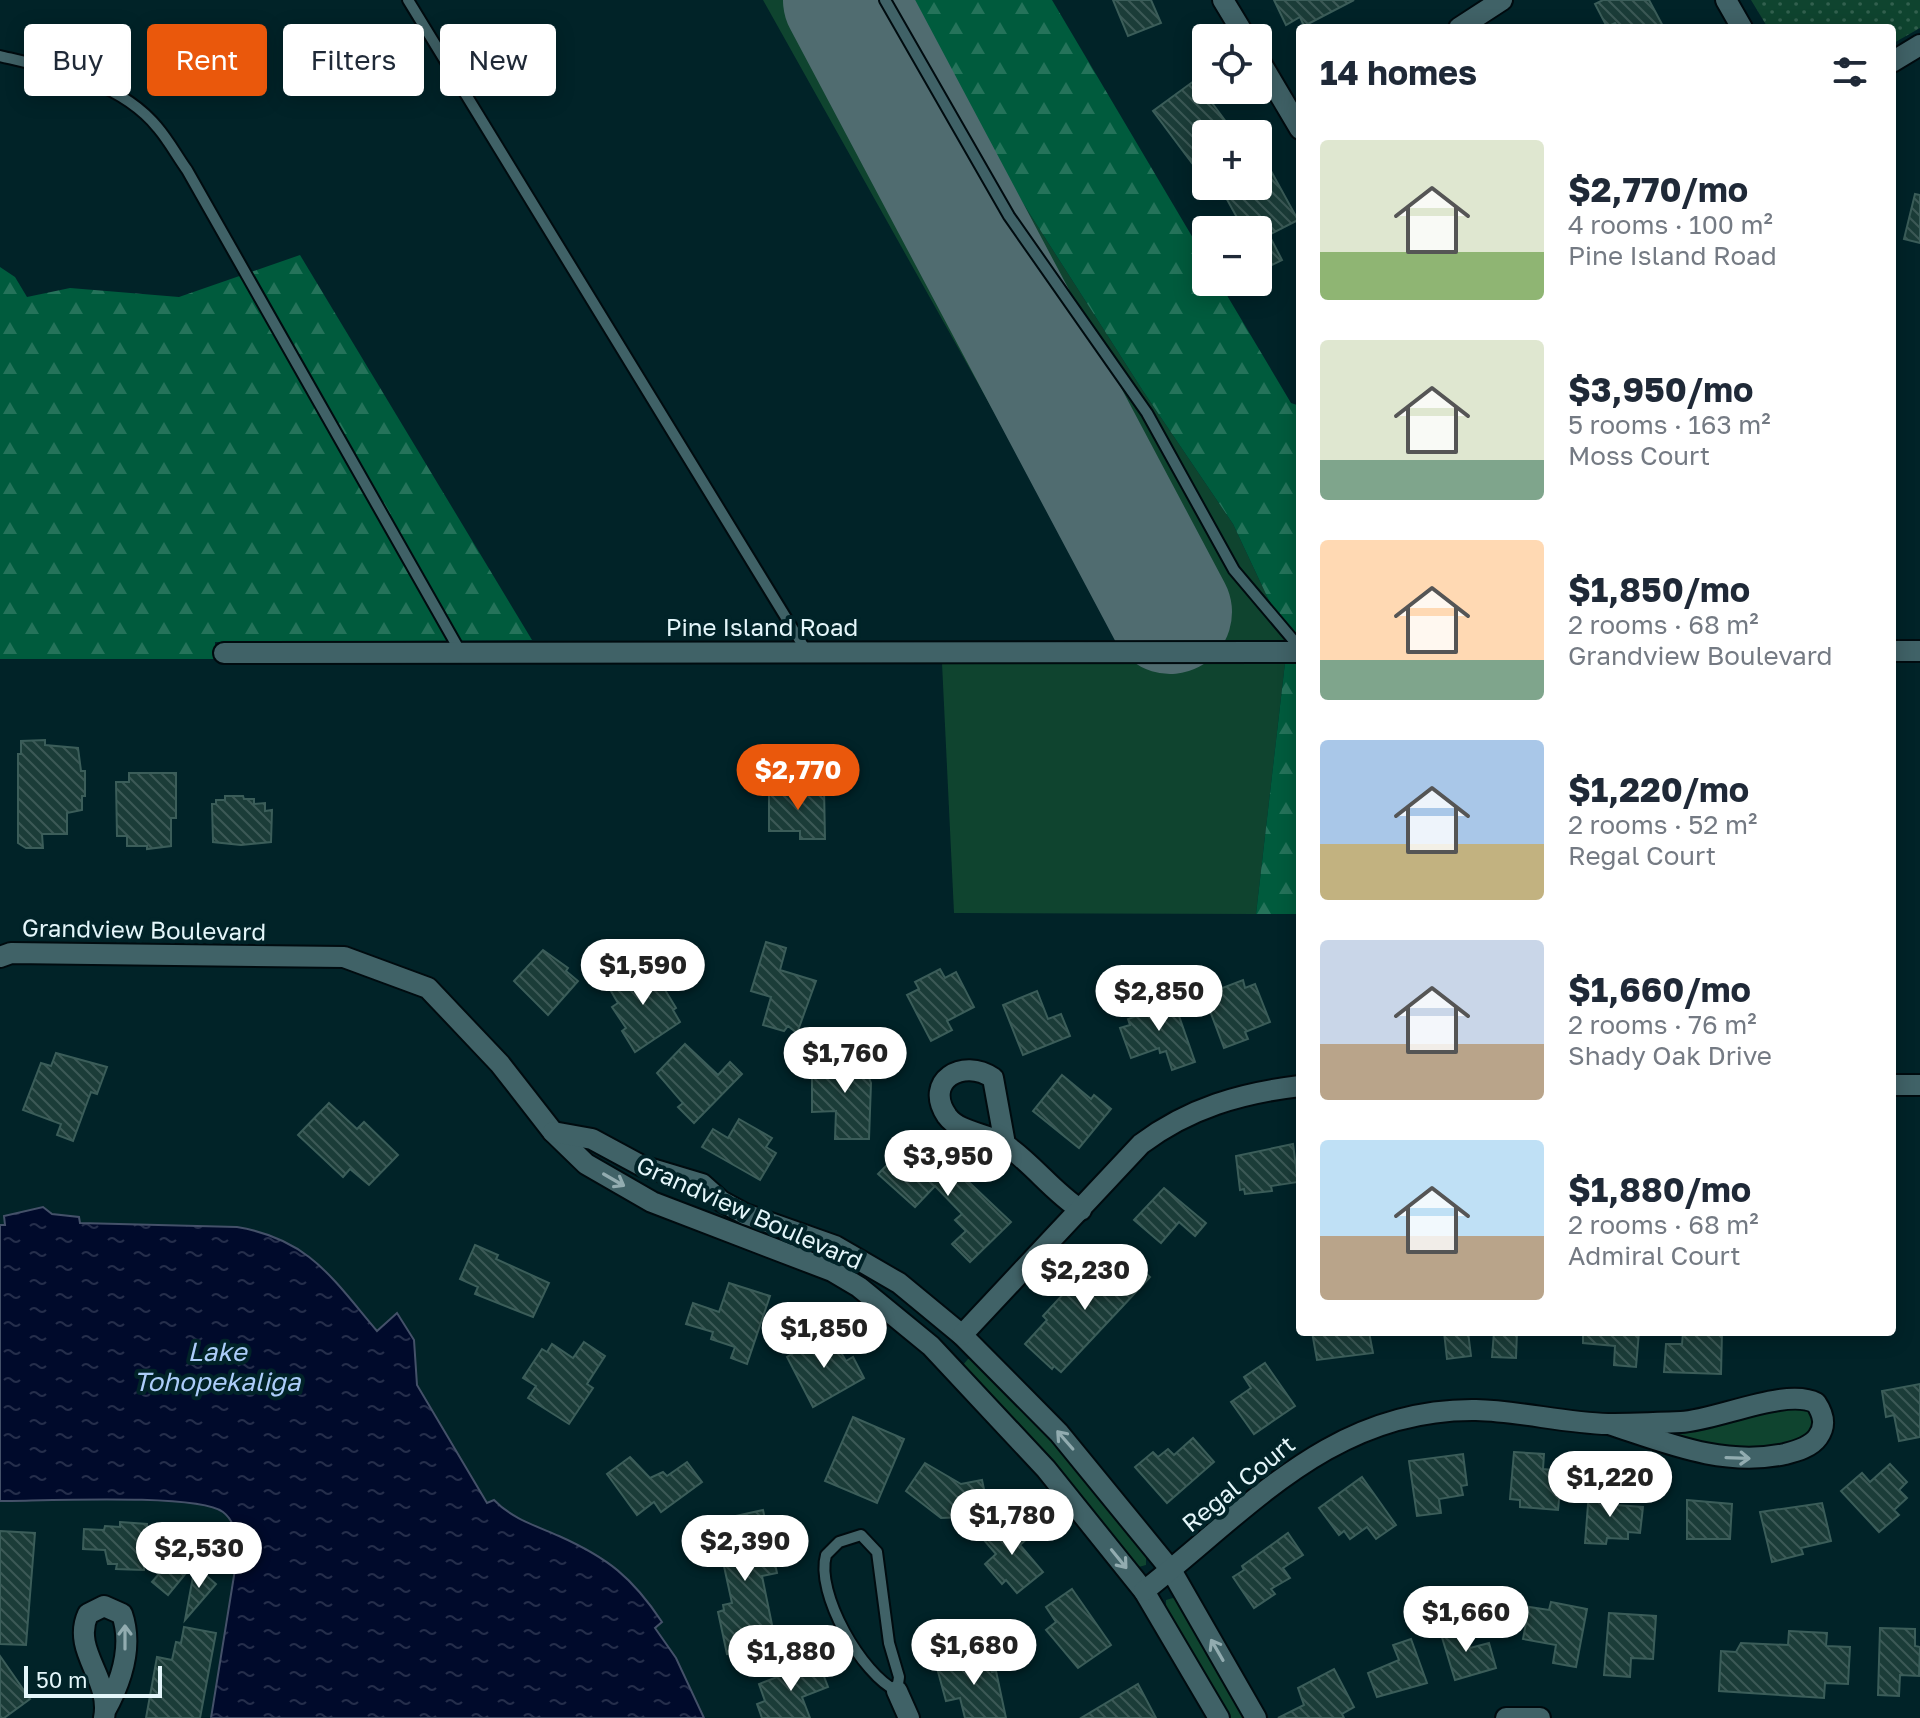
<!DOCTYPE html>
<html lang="en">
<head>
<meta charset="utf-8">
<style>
	body { margin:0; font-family:"Golos Text",sans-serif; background:#f6f6f7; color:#1f2937; height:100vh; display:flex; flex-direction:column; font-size:30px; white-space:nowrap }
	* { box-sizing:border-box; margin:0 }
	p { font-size:26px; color:#747a83 }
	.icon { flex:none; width:44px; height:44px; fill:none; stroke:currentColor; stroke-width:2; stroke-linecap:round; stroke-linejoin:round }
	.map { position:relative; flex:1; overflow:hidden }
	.details { position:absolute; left:1296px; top:24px; width:600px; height:1312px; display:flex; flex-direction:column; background:#fff; border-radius:8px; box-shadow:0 4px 20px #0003 }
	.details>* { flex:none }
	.banner { position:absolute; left:24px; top:24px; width:760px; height:72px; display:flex; gap:16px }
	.tools { position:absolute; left:1192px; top:24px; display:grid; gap:16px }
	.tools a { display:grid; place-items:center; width:80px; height:80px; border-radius:8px; background:#fff; box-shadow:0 4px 20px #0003; font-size:40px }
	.scale { position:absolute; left:24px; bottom:20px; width:138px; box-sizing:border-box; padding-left:8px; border:4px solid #e4f6fa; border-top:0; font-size:22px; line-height:28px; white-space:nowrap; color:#e4f6fa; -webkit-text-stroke:6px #012328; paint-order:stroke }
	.price { position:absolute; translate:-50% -68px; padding:0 18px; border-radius:28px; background:#fff; color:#222; font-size:26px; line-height:52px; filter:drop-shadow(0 2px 4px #0008) }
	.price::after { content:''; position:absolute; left:50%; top:48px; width:24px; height:18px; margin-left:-12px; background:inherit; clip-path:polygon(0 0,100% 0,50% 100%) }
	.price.current { background:#ea580c; color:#fff }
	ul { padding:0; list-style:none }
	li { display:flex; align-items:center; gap:24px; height:200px; padding:0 24px }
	li span { display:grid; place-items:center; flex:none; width:224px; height:160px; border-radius:8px; color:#555 }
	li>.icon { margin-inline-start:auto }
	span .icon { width:96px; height:96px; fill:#fffc; stroke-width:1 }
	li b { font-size:34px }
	h2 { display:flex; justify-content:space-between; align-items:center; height:96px; padding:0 24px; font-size:34px }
	.tag { padding:0 28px; border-radius:8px; background:#fff; box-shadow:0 4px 20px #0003; font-size:28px; line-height:72px }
	.tag.current { background:#ea580c; color:#fff }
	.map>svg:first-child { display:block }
	.green { fill:#0f442f }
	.forest { fill:url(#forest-firs) }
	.park { fill:url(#park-dots) }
	.water { fill:url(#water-ripples); stroke:#445169; stroke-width:2 }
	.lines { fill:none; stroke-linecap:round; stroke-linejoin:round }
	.runway { stroke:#506c70; stroke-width:124 }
	.building { fill:url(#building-back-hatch); stroke:#3b5d59; stroke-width:2 }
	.lane-casing { stroke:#000b0f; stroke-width:14 }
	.street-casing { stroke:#000b0f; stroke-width:24 }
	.lane { stroke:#406267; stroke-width:10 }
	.street { stroke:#406267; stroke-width:20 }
	.oneway { stroke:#92acb0 }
	.labels { text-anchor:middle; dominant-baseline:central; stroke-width:8; stroke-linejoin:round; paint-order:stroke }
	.street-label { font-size:24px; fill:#e4f6fa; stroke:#012328 }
	.water-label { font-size:26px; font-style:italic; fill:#accdfa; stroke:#012328 }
</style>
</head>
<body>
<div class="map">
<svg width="1920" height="1718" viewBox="0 0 1920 1718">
	<defs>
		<pattern id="forest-firs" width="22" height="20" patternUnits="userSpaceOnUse" patternTransform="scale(2)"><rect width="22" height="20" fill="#005b3d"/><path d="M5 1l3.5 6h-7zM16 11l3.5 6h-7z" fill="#25735a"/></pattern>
		<pattern id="park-dots" width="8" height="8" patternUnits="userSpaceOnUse" patternTransform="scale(2)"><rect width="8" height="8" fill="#0f442f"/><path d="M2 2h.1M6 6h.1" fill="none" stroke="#32604e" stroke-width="1.8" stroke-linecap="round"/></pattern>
		<pattern id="water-ripples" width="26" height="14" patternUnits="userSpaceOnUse" patternTransform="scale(2)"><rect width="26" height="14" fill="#000a2b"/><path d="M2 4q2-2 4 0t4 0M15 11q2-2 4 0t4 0" fill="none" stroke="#252e4b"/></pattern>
		<pattern id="building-back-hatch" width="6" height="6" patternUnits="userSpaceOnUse" patternTransform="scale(2)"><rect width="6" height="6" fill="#1b3c38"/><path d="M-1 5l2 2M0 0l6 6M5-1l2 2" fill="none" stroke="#3c5956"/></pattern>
	</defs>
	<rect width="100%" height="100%" fill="#012328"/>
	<g class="green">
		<polygon points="763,0 893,0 1143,391 1233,524 1288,641 1123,642"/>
		<polygon points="942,663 1285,663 1256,914 954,913"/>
		<polygon points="968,1359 975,1359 1067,1454 1146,1553 1146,1565 1135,1568 1047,1455 962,1366"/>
		<polygon points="1785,1404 1809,1411 1813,1421 1811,1435 1783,1449 1693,1446 1660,1430"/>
		<polygon points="1173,1598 1179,1600 1251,1718 1230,1718 1166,1611 1166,1600"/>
	</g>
	<g class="forest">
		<polygon points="893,0 1052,0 1206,260 1206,282 1219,282 1291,403 1300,406 1300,641 1288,641 1233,524 1143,391"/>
		<polygon points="300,255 532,640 215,642 215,659 0,659 0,267 15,277 27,297 70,288 179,297"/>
		<polygon points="1285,663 1300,663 1300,914 1256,914"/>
	</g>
	<polygon class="park" points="1751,0 1920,0 1920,28 1892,44 1892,28 1768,28"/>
	<path class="water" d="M43,1207L52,1214L79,1217L80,1223L237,1227C309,1239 332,1278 377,1331L397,1313L414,1340L417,1385L487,1503L494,1500C511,1518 536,1526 559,1536C608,1558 632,1577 662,1622L655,1628L676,1658L704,1718H211L238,1551C237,1537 235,1521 223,1512C197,1493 40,1501 0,1501V1225H5L4,1216Z"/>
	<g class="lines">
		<polyline class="runway" points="845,0 1170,612"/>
	</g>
	<g class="building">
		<polygon points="1113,0 1151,0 1161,23 1128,36"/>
		<polygon points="1274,0 1354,0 1304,26 1300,17 1286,25"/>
		<polygon points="1603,0 1649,0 1664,28 1618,28 1615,23 1607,27 1595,4"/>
		<polygon points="1198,78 1206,88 1204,92 1235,134 1206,134 1206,152 1192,163 1153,111"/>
		<polygon points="1271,171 1298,220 1269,235 1282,260 1258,272 1258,230 1244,230 1225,196 1243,186 1258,186 1258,178"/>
		<polygon points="1915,194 1920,195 1920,243 1904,239"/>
		<polygon points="45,740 45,745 78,748 81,771 85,771 85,796 82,796 82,810 67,813 67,834 42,834 43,848 26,848 18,843 18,754 21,754 21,741"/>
		<polygon points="129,773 176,773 176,818 171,818 171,846 147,849 147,846 127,846 127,836 117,836 116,782 129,782"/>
		<polygon points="769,788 824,788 825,839 800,839 800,831 769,831"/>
		<polygon points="225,796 243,796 244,799 254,799 254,804 265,803 265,811 272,810 271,842 241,845 213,842 212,804 216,804 216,800 225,800"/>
		<polygon points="766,942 786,948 780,970 816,981 797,1033 788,1026 784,1031 763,1025 771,997 751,991"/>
		<polygon points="543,950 568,968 566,971 578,981 548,1015 514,981"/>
		<polygon points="648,962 676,1008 673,1010 680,1022 635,1052 622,1031 626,1028 612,1007 618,1003 608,986"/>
		<polygon points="940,969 945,978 956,972 974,1007 947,1021 952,1030 931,1041 907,995 919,989 915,982"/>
		<polygon points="1243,980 1245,988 1255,984 1270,1022 1245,1032 1248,1039 1224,1048 1204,995"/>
		<polygon points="1037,991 1048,1019 1061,1014 1070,1036 1023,1055 1003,1005"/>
		<polygon points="1171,993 1195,1062 1172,1070 1166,1051 1160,1053 1159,1048 1131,1058 1120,1028 1130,1025 1128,1019 1151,1011 1151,1000"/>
		<polygon points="685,1044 718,1075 730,1062 742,1074 694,1123 678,1107 683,1103 657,1073"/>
		<polygon points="858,1049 871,1083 869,1139 835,1139 836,1111 812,1112 812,1073 827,1074 823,1060"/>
		<polygon points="56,1053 107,1067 97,1094 91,1092 73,1141 57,1135 61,1124 23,1110 41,1063 51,1066"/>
		<polygon points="1062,1075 1091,1099 1094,1095 1111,1109 1079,1148 1033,1111"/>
		<polygon points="329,1103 357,1129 364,1122 398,1155 369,1185 350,1169 343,1177 298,1135"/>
		<polygon points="739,1119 772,1138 766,1147 776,1153 760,1180 702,1147 713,1129 728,1138"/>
		<polygon points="1293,1144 1298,1182 1271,1186 1272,1191 1245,1194 1244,1189 1240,1190 1236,1156"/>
		<polygon points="903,1149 922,1167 937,1152 1011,1222 970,1262 952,1244 966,1231 955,1220 962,1214 935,1186 915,1207 878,1174"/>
		<polygon points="1164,1188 1206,1223 1195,1236 1179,1222 1161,1243 1134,1220"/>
		<polygon points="475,1245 498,1255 496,1259 549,1283 533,1317 475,1294 478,1287 460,1279"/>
		<polygon points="1128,1258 1150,1277 1061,1372 1054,1366 1052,1369 1025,1344 1047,1320 1043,1316 1089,1266 1101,1277 1114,1262 1120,1268"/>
		<polygon points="729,1283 770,1296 747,1364 731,1358 735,1347 711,1339 713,1332 686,1324 693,1303 719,1312"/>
		<polygon points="829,1332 846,1361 853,1357 864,1378 813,1407 787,1357"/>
		<polygon points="1312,1332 1369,1332 1373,1353 1317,1360"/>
		<polygon points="1444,1332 1468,1332 1471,1356 1447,1359"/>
		<polygon points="1494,1332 1517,1332 1516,1358 1492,1357"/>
		<polygon points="1583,1332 1639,1332 1636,1367 1614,1365 1615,1346 1583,1343"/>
		<polygon points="1722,1332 1721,1374 1664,1372 1666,1344 1682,1344 1683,1333"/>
		<polygon points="584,1342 605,1356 587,1384 593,1388 569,1424 528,1398 536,1386 523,1378 542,1349 547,1352 552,1344 573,1358"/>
		<polygon points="1265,1363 1295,1406 1254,1434 1231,1402 1251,1388 1244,1377"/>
		<polygon points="1920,1384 1920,1437 1899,1441 1894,1415 1886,1417 1882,1391"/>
		<polygon points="853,1417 904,1439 877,1503 825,1481"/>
		<polygon points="1193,1438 1214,1462 1167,1503 1135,1467 1153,1452 1158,1457 1168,1449 1174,1455"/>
		<polygon points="1514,1452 1544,1454 1543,1469 1562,1471 1558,1510 1520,1507 1520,1500 1510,1499"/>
		<polygon points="1463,1454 1467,1485 1461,1486 1463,1495 1439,1499 1441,1513 1417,1516 1409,1461"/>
		<polygon points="630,1457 650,1478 663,1472 667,1476 687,1462 702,1482 661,1512 654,1502 637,1515 607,1474"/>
		<polygon points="925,1463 961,1484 982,1480 988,1508 964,1513 965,1517 941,1518 906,1491"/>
		<polygon points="1890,1464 1907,1482 1899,1490 1907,1498 1894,1510 1899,1515 1879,1532 1841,1491 1862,1473 1870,1482"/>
		<polygon points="1362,1477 1396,1525 1376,1539 1367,1527 1350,1539 1344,1531 1339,1535 1319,1508"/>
		<polygon points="1589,1492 1617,1494 1616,1505 1643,1507 1640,1533 1628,1532 1628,1539 1607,1538 1606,1544 1585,1543"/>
		<polygon points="1687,1500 1732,1504 1730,1539 1687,1539"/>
		<polygon points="1822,1503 1831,1541 1801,1548 1803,1554 1772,1562 1760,1512"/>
		<polygon points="763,1510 777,1573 762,1576 778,1654 741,1661 739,1652 727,1654 718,1612 724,1610 723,1605 732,1603 722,1557 713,1559 704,1523"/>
		<polygon points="1012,1517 1029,1537 1020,1545 1043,1572 1017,1593 1006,1580 1002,1584 985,1564 996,1554 984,1540"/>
		<polygon points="120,1522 147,1524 144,1570 116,1569 117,1564 108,1564 105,1550 83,1549 84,1529 104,1530 105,1526 120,1527"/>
		<polygon points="0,1531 35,1533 26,1645 0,1644"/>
		<polygon points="1288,1533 1303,1555 1283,1568 1290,1578 1271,1589 1275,1594 1254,1608 1233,1577 1244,1570 1242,1566"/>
		<polygon points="186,1543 200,1556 168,1595 152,1582"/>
		<polygon points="195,1566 216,1584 185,1620"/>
		<polygon points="1072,1589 1111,1645 1078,1668 1046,1630 1056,1622 1046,1607"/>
		<polygon points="1551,1602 1587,1609 1576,1667 1553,1663 1556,1645 1523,1639 1529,1607 1549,1610"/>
		<polygon points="1609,1613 1656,1616 1653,1659 1631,1658 1630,1677 1604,1675"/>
		<polygon points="1463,1624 1470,1648 1489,1643 1496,1668 1455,1680 1440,1631"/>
		<polygon points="184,1627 216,1633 200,1718 146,1718 157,1657 172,1660 176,1642 181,1643"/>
		<polygon points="1880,1628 1915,1629 1915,1646 1920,1647 1919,1676 1900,1675 1899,1696 1878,1695"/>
		<polygon points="1789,1631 1827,1633 1826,1646 1850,1647 1848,1684 1825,1683 1824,1698 1719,1691 1721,1651 1736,1652 1741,1643 1788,1645"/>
		<polygon points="1411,1639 1427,1683 1377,1697 1368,1673 1399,1660 1393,1645"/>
		<polygon points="987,1652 992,1672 996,1671 1006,1718 965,1718 960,1698 946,1701 937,1668"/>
		<polygon points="0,1656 30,1699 4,1718 0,1718"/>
		<polygon points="818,1661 828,1687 802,1697 810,1718 762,1718 757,1704 765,1701 759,1684"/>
		<polygon points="1334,1669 1354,1707 1342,1714 1344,1718 1278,1718 1304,1705 1298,1688"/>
		<polygon points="1138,1684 1156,1718 1081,1718"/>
	</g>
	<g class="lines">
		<g class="lane-casing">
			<g id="lane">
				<polyline points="408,0 807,652"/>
				<polyline points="885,0 1009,216 1147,413 1234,570 1300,648"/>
				<path d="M0,56C55,69 121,82 158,128C169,141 177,156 187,170L460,651"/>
				<path d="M861,1535L877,1552L889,1643L899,1677L897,1691C862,1675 815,1593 826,1555L839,1542Z"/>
			</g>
		</g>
		<g class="street-casing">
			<g id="street">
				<polyline points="1223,0 1246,38"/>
				<polyline points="1726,0 1742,28"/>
				<polyline points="1459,28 1502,0"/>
				<polyline points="1258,58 1300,129"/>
				<polyline points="1892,62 1920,45"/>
				<polyline points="1892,651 1920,651"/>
				<polyline points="224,653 1300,652"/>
				<polyline points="0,957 11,953 344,957 428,988 500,1064 553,1132 586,1164 652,1202 832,1271 859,1287 931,1346 1046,1469 1144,1591 1219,1718"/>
				<polyline points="1892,1085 1920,1085"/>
				<polyline points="553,1132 592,1139 642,1166 702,1184 721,1201 745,1214 835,1246 899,1283 962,1335 1059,1433 1171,1570 1256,1718"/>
				<path d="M1005,1144L993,1078C963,1057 923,1081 947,1116C960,1134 990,1133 1007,1146C1034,1165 1053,1192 1081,1210"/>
				<path d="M962,1335L1141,1144C1189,1108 1241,1093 1300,1086"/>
				<path d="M1144,1591C1249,1509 1332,1408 1476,1410C1520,1411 1564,1423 1608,1424C1632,1424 1657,1423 1681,1422C1717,1420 1787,1387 1816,1403C1824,1415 1826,1426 1818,1437C1811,1447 1797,1451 1785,1454C1723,1467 1667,1443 1609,1424"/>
				<polyline points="897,1691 909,1718"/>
				<path d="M104,1718C112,1679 71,1651 88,1614L104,1606L122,1614C133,1646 121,1682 105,1711"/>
				<polyline points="1506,1718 1540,1718"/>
			</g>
		</g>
		<use href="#lane" class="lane"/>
		<use href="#street" class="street"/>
	</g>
	<defs><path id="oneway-shaft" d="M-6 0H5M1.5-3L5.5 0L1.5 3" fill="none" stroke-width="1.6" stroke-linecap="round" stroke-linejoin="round" transform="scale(2)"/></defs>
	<g class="oneway">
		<use href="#oneway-shaft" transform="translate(614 1180) rotate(30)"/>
		<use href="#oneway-shaft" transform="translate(1065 1440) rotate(-131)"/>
		<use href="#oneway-shaft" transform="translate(1738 1458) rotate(2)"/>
		<use href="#oneway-shaft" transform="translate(1119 1559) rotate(51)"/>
		<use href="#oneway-shaft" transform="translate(125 1637) rotate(-90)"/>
		<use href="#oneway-shaft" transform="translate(1217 1650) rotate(-120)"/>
	</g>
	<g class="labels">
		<g class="street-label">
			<text x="762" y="626">Pine Island Road</text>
			<text transform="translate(144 929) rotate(1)">Grandview Boulevard</text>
			<text transform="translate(750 1212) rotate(24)">Grandview Boulevard</text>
			<text transform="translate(1238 1483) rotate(-39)">Regal Court</text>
		</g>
		<g class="water-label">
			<text x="217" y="1351">Lake<tspan x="217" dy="30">Tohopekaliga</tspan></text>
		</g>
	</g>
</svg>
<div class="tools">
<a><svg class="icon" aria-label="locate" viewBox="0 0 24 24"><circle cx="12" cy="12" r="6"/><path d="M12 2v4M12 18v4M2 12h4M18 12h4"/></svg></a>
<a>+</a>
<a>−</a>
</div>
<div class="scale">50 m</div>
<b class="price current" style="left:798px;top:812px">$2,770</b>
<b class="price" style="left:643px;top:1007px">$1,590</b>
<b class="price" style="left:1159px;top:1033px">$2,850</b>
<b class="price" style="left:845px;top:1095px">$1,760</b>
<b class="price" style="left:948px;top:1198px">$3,950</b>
<b class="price" style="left:1085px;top:1312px">$2,230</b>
<b class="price" style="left:824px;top:1370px">$1,850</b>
<b class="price" style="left:1610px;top:1519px">$1,220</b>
<b class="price" style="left:1012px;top:1557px">$1,780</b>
<b class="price" style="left:745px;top:1583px">$2,390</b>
<b class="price" style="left:199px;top:1590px">$2,530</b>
<b class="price" style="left:1466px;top:1654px">$1,660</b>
<b class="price" style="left:974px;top:1687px">$1,680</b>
<b class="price" style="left:791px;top:1693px">$1,880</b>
<div class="banner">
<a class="tag">Buy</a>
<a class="tag current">Rent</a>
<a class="tag">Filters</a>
<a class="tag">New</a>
</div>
<section class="details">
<h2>14 homes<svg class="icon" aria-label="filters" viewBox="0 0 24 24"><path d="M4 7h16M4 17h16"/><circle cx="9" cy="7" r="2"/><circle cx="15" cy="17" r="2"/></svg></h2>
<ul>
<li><span style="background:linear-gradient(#dfe7d0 70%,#8fb573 0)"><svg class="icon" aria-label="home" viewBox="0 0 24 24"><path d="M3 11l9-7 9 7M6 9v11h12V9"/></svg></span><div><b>$2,770/mo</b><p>4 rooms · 100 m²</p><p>Pine Island Road</p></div></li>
<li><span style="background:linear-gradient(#dfe7d0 75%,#7fa58c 0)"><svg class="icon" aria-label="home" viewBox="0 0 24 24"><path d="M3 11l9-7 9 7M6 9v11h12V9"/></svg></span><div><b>$3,950/mo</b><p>5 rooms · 163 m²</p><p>Moss Court</p></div></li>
<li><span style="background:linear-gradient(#ffd9b3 75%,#7fa58c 0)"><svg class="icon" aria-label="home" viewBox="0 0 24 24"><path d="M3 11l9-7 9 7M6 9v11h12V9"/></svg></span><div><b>$1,850/mo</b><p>2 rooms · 68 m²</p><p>Grandview Boulevard</p></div></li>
<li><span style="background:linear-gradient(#a9c7e8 65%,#c2b280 0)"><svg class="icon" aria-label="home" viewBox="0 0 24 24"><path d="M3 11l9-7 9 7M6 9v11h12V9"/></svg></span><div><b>$1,220/mo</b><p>2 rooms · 52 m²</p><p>Regal Court</p></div></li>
<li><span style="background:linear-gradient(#c9d6e8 65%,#b9a48a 0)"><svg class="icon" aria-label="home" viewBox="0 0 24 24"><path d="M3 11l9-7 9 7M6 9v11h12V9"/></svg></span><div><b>$1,660/mo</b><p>2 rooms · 76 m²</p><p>Shady Oak Drive</p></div></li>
<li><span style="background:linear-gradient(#bfe0f5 60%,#b9a48a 0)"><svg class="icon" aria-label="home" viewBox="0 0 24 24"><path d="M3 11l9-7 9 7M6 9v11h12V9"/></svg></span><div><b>$1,880/mo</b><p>2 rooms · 68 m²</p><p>Admiral Court</p></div></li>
</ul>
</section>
</div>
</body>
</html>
